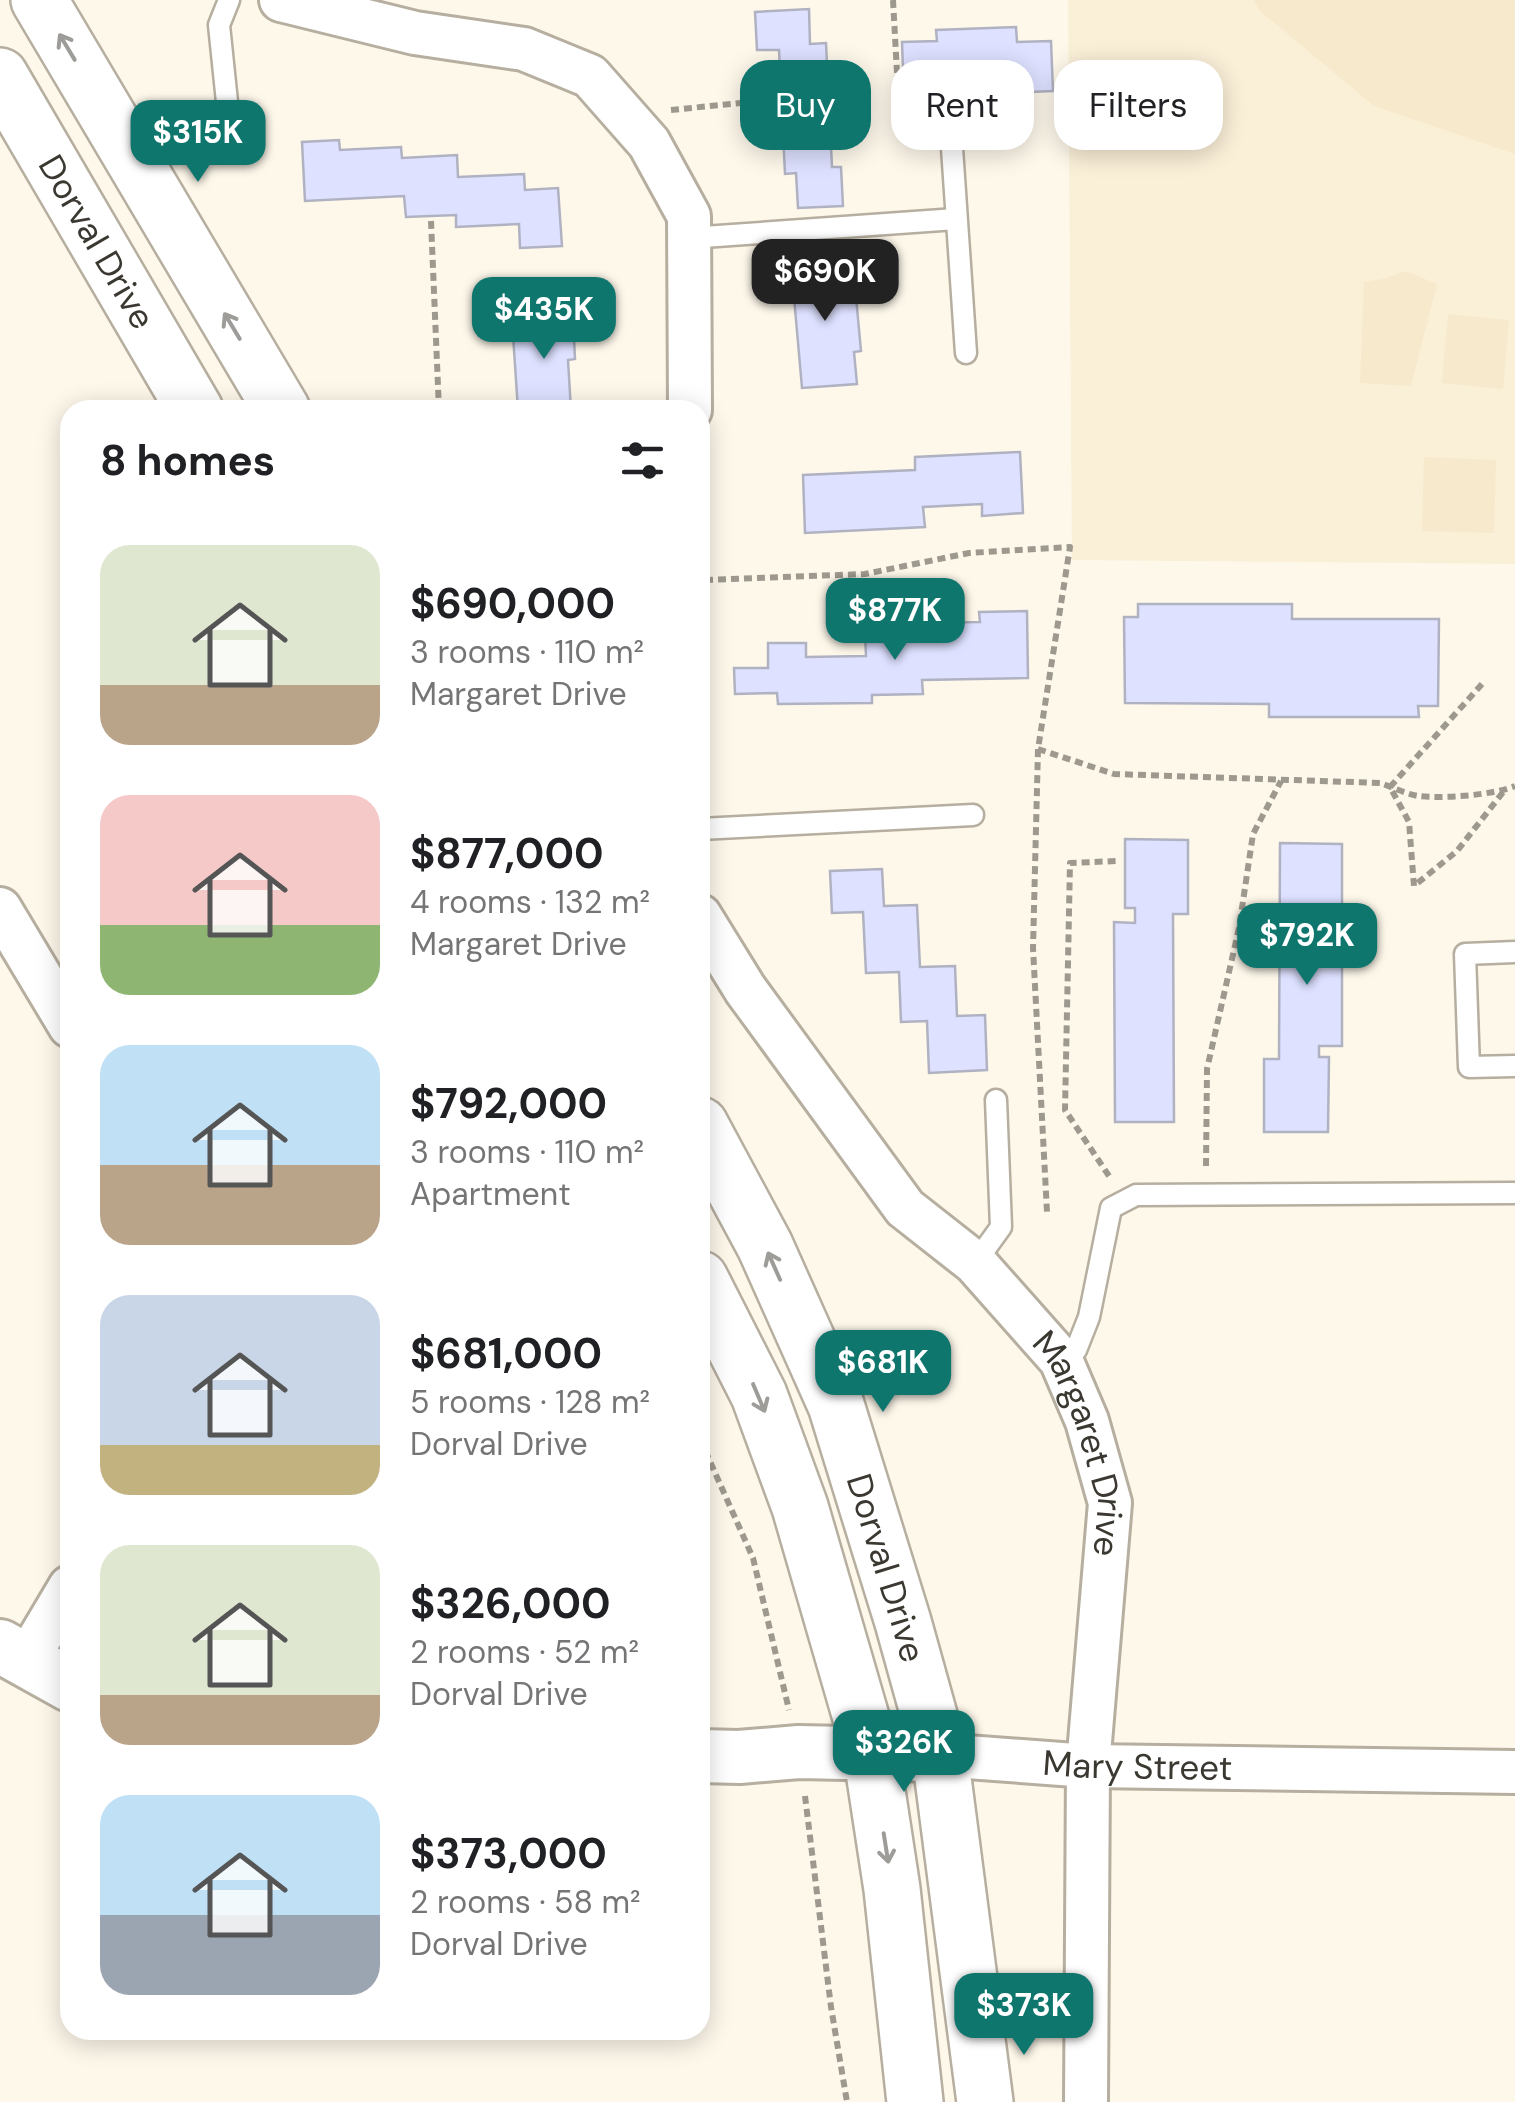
<!DOCTYPE html>
<html lang="en">
<head>
<meta charset="utf-8">
<style>
	body { margin:0; font-family:"DM Sans",sans-serif; background:#f6f6f6; color:#202124; height:100vh; display:flex; flex-direction:column; font-size:38px; white-space:nowrap }
	* { box-sizing:border-box; margin:0 }
	p { font-size:32px; color:#757577 }
	.icon { flex:none; width:55px; height:55px; fill:none; stroke:currentColor; stroke-width:2; stroke-linecap:round; stroke-linejoin:round }
	.map { position:relative; flex:1; overflow:hidden }
	.details { position:absolute; left:60px; top:400px; width:650px; height:1640px; display:flex; flex-direction:column; background:#fff; border-radius:30px; box-shadow:0 5px 25px #0003 }
	.details>* { flex:none }
	.guide { position:absolute; left:740px; top:60px; width:625px; height:90px; display:flex; gap:20px }
	.price { position:absolute; translate:-50% -85px; padding:0 22px; border-radius:20px; background:#0f766e; color:#fff; font-size:32px; line-height:65px; filter:drop-shadow(0 2px 5px #0008) }
	.price::after { content:''; position:absolute; left:50%; top:60px; width:30px; height:22px; margin-left:-15px; background:inherit; clip-path:polygon(0 0,100% 0,50% 100%) }
	.price.on { background:#222; color:#fff }
	ul { padding:0; list-style:none }
	li { display:flex; align-items:center; gap:30px; height:250px; padding:0 40px }
	li span { display:grid; place-items:center; flex:none; width:280px; height:200px; border-radius:30px; color:#555 }
	li>.icon { margin-inline-start:auto }
	span .icon { width:120px; height:120px; fill:#fffc; stroke-width:1 }
	li b { font-size:42px }
	h2 { display:flex; justify-content:space-between; align-items:center; height:120px; padding:0 40px; font-size:42px }
	.pill { padding:0 35px; border-radius:30px; background:#fff; box-shadow:0 5px 25px #0003; font-size:35px; line-height:90px }
	.pill.on { background:#0f766e; color:#fff }
	.map>svg:first-child { display:block }
	.built { fill:#faefd7 }
	.green { fill:#f7e9cc }
	.building { fill:#dee1ff; stroke:#b0b2c2; stroke-width:2.5 }
	.lines { fill:none; stroke-linecap:round; stroke-linejoin:round }
	.service-casing { stroke:#b6ae9f; stroke-width:25 }
	.minor-casing { stroke:#b6ae9f; stroke-width:48 }
	.tertiary-casing { stroke:#b6ae9f; stroke-width:58 }
	.secondary-casing { stroke:#b6ae9f; stroke-width:60 }
	.path { stroke:#9e998f; stroke-width:6; stroke-dasharray:8 5; stroke-linecap:butt }
	.service { stroke:#fff; stroke-width:20 }
	.minor { stroke:#fff; stroke-width:42 }
	.tertiary { stroke:#fff; stroke-width:52 }
	.secondary { stroke:#fff; stroke-width:55 }
	.oneway { stroke:#9d9c98 }
	.labels { text-anchor:middle; dominant-baseline:central; stroke-width:9; stroke-linejoin:round; paint-order:stroke }
	.street-label { font-size:35px; fill:#3b3831; stroke:#fff }
</style>
</head>
<body>
<div class="map">
<svg width="1515" height="2102" viewBox="0 0 1515 2102">
	<rect width="100%" height="100%" fill="#fef8eb"/>
	<polygon class="built" points="1068,0 1515,0 1515,564 1072,560"/>
	<g class="green">
		<polygon points="1253,0 1515,0 1515,154 1374,106 1260,11"/>
		<polygon points="1406,271 1437,284 1411,386 1360,383 1364,282 1386,278"/>
		<polygon points="1448,314 1509,320 1503,389 1442,383"/>
		<polygon points="1424,457 1496,460 1494,533 1422,531"/>
	</g>
	<g class="building">
		<polygon points="809,9 810,44 826,43 832,167 841,167 843,206 798,208 796,173 785,174 779,50 757,50 755,12"/>
		<polygon points="1016,27 1017,42 1051,41 1053,91 904,97 902,42 937,41 936,30"/>
		<polygon points="339,140 340,150 401,147 402,158 457,155 458,177 524,174 525,190 558,188 562,246 520,248 519,224 456,227 456,215 406,217 404,196 305,201 302,142"/>
		<polygon points="845,259 848,297 856,297 861,351 854,352 857,384 802,388 791,263"/>
		<polygon points="573,316 575,359 568,360 571,410 518,410 512,320"/>
		<polygon points="1020,452 1023,513 982,516 982,504 923,507 925,527 805,533 803,475 915,470 915,457"/>
		<polygon points="1138,604 1292,604 1292,619 1439,619 1438,706 1418,706 1419,717 1269,717 1269,704 1125,703 1124,617 1138,617"/>
		<polygon points="1027,611 1028,678 922,680 923,694 872,695 872,703 778,704 777,693 735,694 734,668 768,668 768,643 806,643 806,657 866,656 865,635 920,634 920,623 980,622 979,612"/>
		<polygon points="1125,839 1188,840 1188,914 1173,914 1174,1122 1115,1122 1114,922 1135,923 1135,908 1125,908"/>
		<polygon points="1280,843 1342,844 1342,1046 1319,1046 1319,1057 1329,1057 1328,1132 1264,1132 1264,1059 1279,1059"/>
		<polygon points="882,869 884,906 917,905 920,967 955,966 957,1016 985,1015 987,1070 929,1073 927,1021 901,1022 899,972 866,973 863,912 832,913 830,871"/>
	</g>
	<g class="lines">
		<g class="service-casing">
			<g id="service">
				<polyline points="229,0 219,25 232,150"/>
				<polyline points="952,148 966,353"/>
				<polyline points="689,238 956,219"/>
				<polyline points="700,829 973,815"/>
				<polyline points="1515,952 1465,954 1469,1067 1515,1066"/>
				<polyline points="975,1263 1001,1227 996,1100"/>
				<polyline points="1061,1360 1076,1350 1089,1317 1111,1208 1136,1195 1515,1193"/>
			</g>
		</g>
		<g class="minor-casing">
			<g id="minor">
				<polyline points="281,0 415,33 524,49 590,76 649,143 689,216 690,410"/>
				<polyline points="0,909 70,1026"/>
				<path id="s1" d="M700,916L745,989L905,1208L975,1263L1061,1360L1087,1421L1110,1503L1088,1766L1086,2102"/>
				<polyline points="26,1661 70,1587"/>
				<path id="s2" d="M940,1755L1088,1766L1515,1772"/>
			</g>
		</g>
		<g class="tertiary-casing">
			<g id="tertiary">
				<polyline points="0,1646 70,1685"/>
				<polyline points="700,1756 739,1757 799,1752 940,1755"/>
			</g>
		</g>
		<g class="secondary-casing">
			<g id="secondary">
				<polyline points="39,0 282,410"/>
				<path id="s3" d="M0,76L195,410"/>
				<path id="s4" d="M700,1125L765,1246L836,1405L903,1622L940,1755L985,2102"/>
				<polyline points="700,1279 759,1395 800,1507 871,1752 892,1889 915,2102"/>
			</g>
		</g>
		<g class="path">
			<polyline points="893,0 900,127"/>
			<polyline points="671,110 780,99"/>
			<polyline points="431,221 439,410"/>
			<polyline points="705,580 865,574 969,553 1070,547 1038,749 1033,948 1047,1212"/>
			<polyline points="1482,684 1390,787 1409,822 1414,886 1457,851 1504,791"/>
			<path d="M1038,749L1114,774L1380,783C1392,787 1406,794 1418,796C1442,799 1494,795 1515,786"/>
			<polyline points="1206,1166 1207,1069 1239,928 1253,834 1281,781"/>
			<polyline points="1109,1176 1065,1110 1070,863 1117,861"/>
			<polyline points="700,1439 753,1558 789,1710"/>
			<polyline points="805,1796 831,2007 847,2102"/>
		</g>
		<use href="#service" class="service"/>
		<use href="#minor" class="minor"/>
		<use href="#tertiary" class="tertiary"/>
		<use href="#secondary" class="secondary"/>
	</g>
	<defs><path id="oneway-shaft" d="M-6 0H5M1.5-3L5.5 0L1.5 3" fill="none" stroke-width="1.6" stroke-linecap="round" stroke-linejoin="round" transform="scale(2.5)"/></defs>
	<g class="oneway">
		<use href="#oneway-shaft" transform="translate(67 47) rotate(-121)"/>
		<use href="#oneway-shaft" transform="translate(232 326) rotate(-121)"/>
		<use href="#oneway-shaft" transform="translate(774 1266) rotate(-114)"/>
		<use href="#oneway-shaft" transform="translate(759 1398) rotate(67)"/>
		<use href="#oneway-shaft" transform="translate(886 1848) rotate(81)"/>
	</g>
	<g class="labels">
		<g class="street-label">
			<text stroke="none"><textPath href="#s3" startOffset="192">Dorval Drive</textPath></text>
			<text stroke="none"><textPath href="#s1" startOffset="662">Margaret Drive</textPath></text>
			<text stroke="none"><textPath href="#s4" startOffset="482">Dorval Drive</textPath></text>
			<text stroke="none"><textPath href="#s2" startOffset="198">Mary Street</textPath></text>
		</g>
	</g>
</svg>
<b class="price" style="left:198px;top:185px">$315K</b>
<b class="price on" style="left:825px;top:324px">$690K</b>
<b class="price" style="left:544px;top:362px">$435K</b>
<b class="price" style="left:895px;top:663px">$877K</b>
<b class="price" style="left:1307px;top:988px">$792K</b>
<b class="price" style="left:883px;top:1415px">$681K</b>
<b class="price" style="left:904px;top:1795px">$326K</b>
<b class="price" style="left:1024px;top:2058px">$373K</b>
<div class="guide">
<a class="pill on">Buy</a>
<a class="pill">Rent</a>
<a class="pill">Filters</a>
</div>
<section class="details">
<h2>8 homes<svg class="icon" aria-label="filters" viewBox="0 0 24 24"><path d="M4 7h16M4 17h16"/><circle cx="9" cy="7" r="2"/><circle cx="15" cy="17" r="2"/></svg></h2>
<ul>
<li><span style="background:linear-gradient(#dfe7d0 70%,#b9a48a 0)"><svg class="icon" aria-label="home" viewBox="0 0 24 24"><path d="M3 11l9-7 9 7M6 9v11h12V9"/></svg></span><div><b>$690,000</b><p>3 rooms · 110 m²</p><p>Margaret Drive</p></div></li>
<li><span style="background:linear-gradient(#f6c9c9 65%,#8fb573 0)"><svg class="icon" aria-label="home" viewBox="0 0 24 24"><path d="M3 11l9-7 9 7M6 9v11h12V9"/></svg></span><div><b>$877,000</b><p>4 rooms · 132 m²</p><p>Margaret Drive</p></div></li>
<li><span style="background:linear-gradient(#bfe0f5 60%,#b9a48a 0)"><svg class="icon" aria-label="home" viewBox="0 0 24 24"><path d="M3 11l9-7 9 7M6 9v11h12V9"/></svg></span><div><b>$792,000</b><p>3 rooms · 110 m²</p><p>Apartment</p></div></li>
<li><span style="background:linear-gradient(#c9d6e8 75%,#c2b280 0)"><svg class="icon" aria-label="home" viewBox="0 0 24 24"><path d="M3 11l9-7 9 7M6 9v11h12V9"/></svg></span><div><b>$681,000</b><p>5 rooms · 128 m²</p><p>Dorval Drive</p></div></li>
<li><span style="background:linear-gradient(#dfe7d0 75%,#b9a48a 0)"><svg class="icon" aria-label="home" viewBox="0 0 24 24"><path d="M3 11l9-7 9 7M6 9v11h12V9"/></svg></span><div><b>$326,000</b><p>2 rooms · 52 m²</p><p>Dorval Drive</p></div></li>
<li><span style="background:linear-gradient(#bfe0f5 60%,#9aa5b1 0)"><svg class="icon" aria-label="home" viewBox="0 0 24 24"><path d="M3 11l9-7 9 7M6 9v11h12V9"/></svg></span><div><b>$373,000</b><p>2 rooms · 58 m²</p><p>Dorval Drive</p></div></li>
</ul>
</section>
</div>
</body>
</html>
